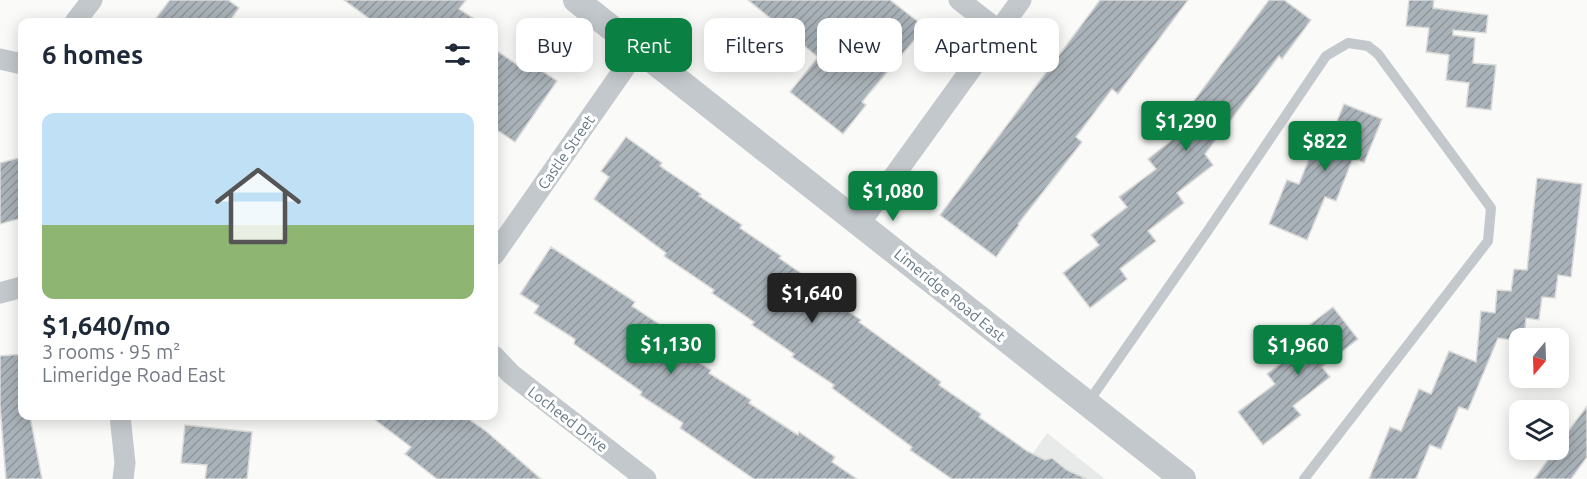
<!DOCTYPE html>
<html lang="en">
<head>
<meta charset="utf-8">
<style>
	body { margin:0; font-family:Ubuntu,sans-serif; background:#f2f2f3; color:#1f2937; height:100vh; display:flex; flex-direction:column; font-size:22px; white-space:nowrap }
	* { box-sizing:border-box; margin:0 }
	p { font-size:20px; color:#747a83 }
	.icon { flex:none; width:33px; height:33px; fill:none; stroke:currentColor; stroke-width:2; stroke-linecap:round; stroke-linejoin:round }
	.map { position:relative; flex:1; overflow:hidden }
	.side { position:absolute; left:18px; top:18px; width:480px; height:402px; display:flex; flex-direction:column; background:#fff; border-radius:12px; box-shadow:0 3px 15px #0003 }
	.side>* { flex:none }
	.banner { position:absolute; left:516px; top:18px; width:570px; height:54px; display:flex; gap:12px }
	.needle { width:39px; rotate:199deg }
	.fabs { position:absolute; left:1509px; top:328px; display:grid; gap:12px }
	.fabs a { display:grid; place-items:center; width:60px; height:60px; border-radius:12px; background:#fff; box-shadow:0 3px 15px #0003; font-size:30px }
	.price { position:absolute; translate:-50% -51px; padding:0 14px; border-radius:6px; background:#0b8043; color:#fff; font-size:20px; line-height:39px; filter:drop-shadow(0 2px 3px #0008) }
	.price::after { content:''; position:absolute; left:50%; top:36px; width:18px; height:14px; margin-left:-9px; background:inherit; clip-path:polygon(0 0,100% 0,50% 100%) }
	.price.on { background:#222; color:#fff }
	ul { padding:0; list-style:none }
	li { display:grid; align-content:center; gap:12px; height:318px; padding:0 24px }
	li+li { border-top:2px solid #e0e1e3 }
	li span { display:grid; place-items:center; height:186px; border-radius:12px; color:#555 }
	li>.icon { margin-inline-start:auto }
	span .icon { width:108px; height:108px; fill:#fffc; stroke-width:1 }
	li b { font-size:26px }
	h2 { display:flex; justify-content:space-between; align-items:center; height:72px; padding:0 24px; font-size:26px }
	.pill { padding:0 21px; border-radius:12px; background:#fff; box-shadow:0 3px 15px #0003; font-size:21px; line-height:54px }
	.pill.on { background:#0b8043; color:#fff }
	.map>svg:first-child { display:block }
	.built { fill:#e8e9e9 }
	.building { fill:url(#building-hatch); stroke:#dcdcda; stroke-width:1.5 }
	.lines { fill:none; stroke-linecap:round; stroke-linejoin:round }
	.service { stroke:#c3c8cc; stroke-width:10 }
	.minor { stroke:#c3c8cc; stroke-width:21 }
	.tertiary { stroke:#c3c8cc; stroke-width:26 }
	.labels { text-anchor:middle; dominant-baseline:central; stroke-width:6; stroke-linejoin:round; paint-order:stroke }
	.street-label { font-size:15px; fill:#657683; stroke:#fff }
</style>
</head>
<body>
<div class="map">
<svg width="1587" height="479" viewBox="0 0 1587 479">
	<defs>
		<pattern id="building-hatch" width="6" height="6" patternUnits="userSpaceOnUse" patternTransform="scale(1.5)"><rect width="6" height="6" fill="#aab3b9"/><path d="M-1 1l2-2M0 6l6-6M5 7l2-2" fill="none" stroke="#8e969c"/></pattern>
	</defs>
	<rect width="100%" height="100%" fill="#fafaf8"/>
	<polygon class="built" points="1047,433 1105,479 1015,479"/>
	<g class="building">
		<polygon points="170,0 228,0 239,8 229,22 153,22"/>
		<polygon points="344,0 466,0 459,9 479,22 374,22"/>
		<polygon points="748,0 890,0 925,27 862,102 866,105 843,134 790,92 818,57"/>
		<polygon points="1100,0 1188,0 1118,94 1112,89 1076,137 1082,142 1018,224 1019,225 996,257 940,215"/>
		<polygon points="1269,0 1284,0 1311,20 1282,59 1279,56 1205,154 1213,165 1177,193 1184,203 1148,231 1156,241 1120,269 1127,279 1090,308 1063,273 1099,245 1091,235 1127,207 1119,197 1156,169 1148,159 1203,115 1190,106"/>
		<polygon points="1409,0 1434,0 1433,8 1488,15 1486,33 1453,30 1453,35 1475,38 1473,63 1496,65 1491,110 1466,107 1469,83 1446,80 1449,55 1426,52 1429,28 1406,26"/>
		<polygon points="494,49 525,70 530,63 557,81 515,142 494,128"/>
		<polygon points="1344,104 1382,119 1364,163 1353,158 1336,201 1325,197 1307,240 1269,224 1287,180 1299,184 1316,141 1327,146"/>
		<polygon points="626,137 662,163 660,166 701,194 699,196 742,225 740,228 781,256 779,258 822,288 819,292 861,320 859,322 941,382 939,385 981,414 979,417 1027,451 1045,460 1052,458 1067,470 1087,479 952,479 910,450 912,447 832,388 834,385 792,357 794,354 752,325 754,322 712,293 714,290 664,256 666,253 594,199 609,177 601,171"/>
		<polygon points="22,157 22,218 0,224 0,163"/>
		<polygon points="1537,178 1582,184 1571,277 1558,275 1555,298 1542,297 1539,320 1526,318 1524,339 1520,339 1520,341 1498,338 1468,410 1459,407 1441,449 1430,445 1416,479 1369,479 1390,427 1401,431 1419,389 1431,394 1449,351 1476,362 1481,311 1495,313 1497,290 1511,291 1514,269 1527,270"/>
		<polygon points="551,247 635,302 632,306 674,334 671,338 703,358 700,363 711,370 709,373 751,400 749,403 798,435 799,432 835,457 832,462 857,479 754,479 680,428 683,423 640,395 642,392 574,344 575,339 534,313 539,306 520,294"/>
		<polygon points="1333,307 1358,339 1322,367 1330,377 1293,406 1301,415 1263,445 1238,412 1275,384 1267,374 1303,346 1295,336"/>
		<polygon points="22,354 22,416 30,416 42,479 6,479 0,405 0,356"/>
		<polygon points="1587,406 1587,457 1571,479 1534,479 1555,450 1558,450 1558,445"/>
		<polygon points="370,416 464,416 487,432 541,479 437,479 405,454 411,447"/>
		<polygon points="185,425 252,432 247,479 205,479 207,465 181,463"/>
	</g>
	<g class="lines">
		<polyline class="service" points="1087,404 1209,229 1326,56 1348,43 1368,46 1378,54 1491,208 1488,241 1304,479"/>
		<g class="minor">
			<polyline points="959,0 998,30"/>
			<polyline points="75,22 92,0"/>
			<polyline points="0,59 22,64"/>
			<polyline points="860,223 1021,0"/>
			<polyline points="494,255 638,49"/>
			<polyline points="0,293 22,287"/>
			<polyline points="494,356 511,374 646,479"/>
			<polyline points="120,416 125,463 123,479"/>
		</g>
		<polyline class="tertiary" points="576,0 1183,479"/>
	</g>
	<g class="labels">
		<g class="street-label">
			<text transform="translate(566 152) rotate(-55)">Castle Street</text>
			<text transform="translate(950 295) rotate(39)">Limeridge Road East</text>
			<text transform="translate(568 419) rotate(38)">Locheed Drive</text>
		</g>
	</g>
</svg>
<div class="fabs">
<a><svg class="needle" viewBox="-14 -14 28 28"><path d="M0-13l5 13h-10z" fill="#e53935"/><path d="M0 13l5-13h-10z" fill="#747a83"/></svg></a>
<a><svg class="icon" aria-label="layers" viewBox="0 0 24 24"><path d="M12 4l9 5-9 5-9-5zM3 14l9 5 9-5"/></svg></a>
</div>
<b class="price" style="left:1186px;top:152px">$1,290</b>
<b class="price" style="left:1325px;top:172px">$822</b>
<b class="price" style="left:893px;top:222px">$1,080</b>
<b class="price on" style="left:812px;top:324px">$1,640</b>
<b class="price" style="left:671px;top:375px">$1,130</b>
<b class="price" style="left:1298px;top:376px">$1,960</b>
<div class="banner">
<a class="pill">Buy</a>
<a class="pill on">Rent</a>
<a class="pill">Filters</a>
<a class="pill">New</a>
<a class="pill">Apartment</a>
</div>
<section class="side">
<h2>6 homes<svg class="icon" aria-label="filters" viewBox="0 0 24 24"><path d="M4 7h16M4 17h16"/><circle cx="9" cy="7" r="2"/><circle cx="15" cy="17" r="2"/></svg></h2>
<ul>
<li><span style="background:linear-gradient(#bfe0f5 60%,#8fb573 0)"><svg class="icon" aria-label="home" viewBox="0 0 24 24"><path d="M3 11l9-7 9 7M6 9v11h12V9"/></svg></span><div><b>$1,640/mo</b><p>3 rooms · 95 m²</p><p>Limeridge Road East</p></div></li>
</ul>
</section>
</div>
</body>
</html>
